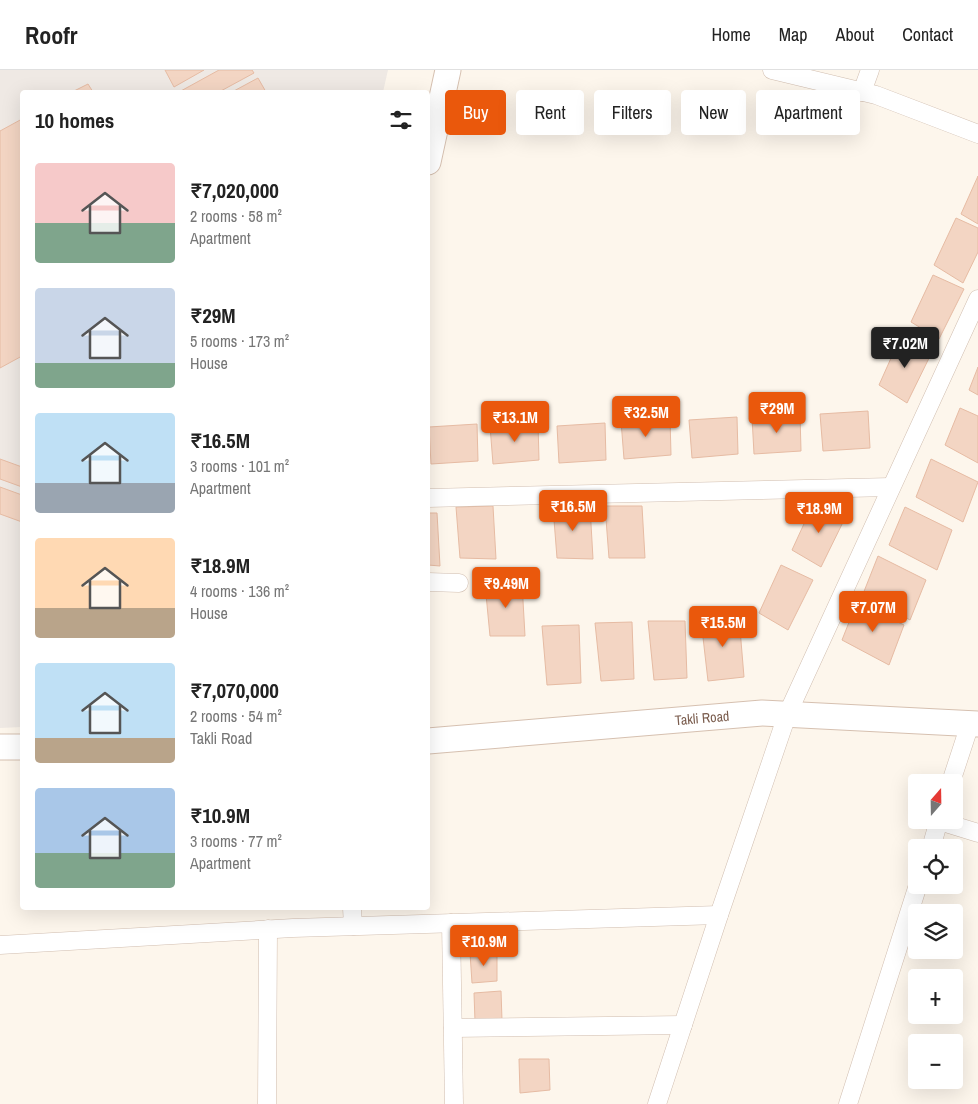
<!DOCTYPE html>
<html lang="en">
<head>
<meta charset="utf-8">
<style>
	body { margin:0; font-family:"Archivo Narrow",sans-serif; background:#f2f2f2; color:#222; height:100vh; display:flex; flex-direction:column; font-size:19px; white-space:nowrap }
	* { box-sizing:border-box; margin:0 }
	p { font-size:16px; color:#767676 }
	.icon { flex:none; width:28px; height:28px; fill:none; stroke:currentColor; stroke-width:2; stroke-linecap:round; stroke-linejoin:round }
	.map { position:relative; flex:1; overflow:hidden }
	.sheet { position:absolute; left:20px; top:20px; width:410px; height:820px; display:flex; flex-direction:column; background:#fff; border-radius:5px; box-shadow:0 5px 20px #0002 }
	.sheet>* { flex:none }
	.top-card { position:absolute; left:445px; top:20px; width:458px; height:45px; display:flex; gap:10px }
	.needle { width:32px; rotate:20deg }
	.fabs { position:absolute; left:908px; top:704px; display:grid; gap:10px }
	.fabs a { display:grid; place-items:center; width:55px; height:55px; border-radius:5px; background:#fff; box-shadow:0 5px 20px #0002; font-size:25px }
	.price { position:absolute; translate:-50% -42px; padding:0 11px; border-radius:5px; background:#ea580c; color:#fff; font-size:16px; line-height:32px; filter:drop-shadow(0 1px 2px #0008) }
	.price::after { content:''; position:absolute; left:50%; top:30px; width:15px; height:11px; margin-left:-8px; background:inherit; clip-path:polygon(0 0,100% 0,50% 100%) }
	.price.current { background:#222; color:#fff }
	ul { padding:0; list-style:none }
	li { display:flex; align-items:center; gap:15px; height:125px; padding:0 15px }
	li span { display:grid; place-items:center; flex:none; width:140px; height:100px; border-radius:5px; color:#555 }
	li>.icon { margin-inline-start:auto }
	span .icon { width:60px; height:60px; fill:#fffc; stroke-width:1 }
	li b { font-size:21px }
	h2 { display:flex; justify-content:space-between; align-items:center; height:60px; padding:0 15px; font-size:21px }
	.chip { padding:0 18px; border-radius:5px; background:#fff; box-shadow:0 5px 20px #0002; font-size:18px; line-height:45px }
	.chip.current { background:#ea580c; color:#fff }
	header { display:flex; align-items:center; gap:30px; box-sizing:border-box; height:70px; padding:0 25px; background:#fff; border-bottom:1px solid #e0e0e0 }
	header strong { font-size:24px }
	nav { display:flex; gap:28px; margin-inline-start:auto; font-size:18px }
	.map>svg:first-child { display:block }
	.industrial { fill:#efe9e4 }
	.building { fill:#f3d5c3; stroke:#e6bba3 }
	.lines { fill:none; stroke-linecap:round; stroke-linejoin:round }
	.street-casing { stroke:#d1beb0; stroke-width:19 }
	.secondary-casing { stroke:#d6c0b0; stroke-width:27 }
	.street { stroke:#fff; stroke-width:18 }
	.secondary { stroke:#fff; stroke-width:25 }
	.labels { text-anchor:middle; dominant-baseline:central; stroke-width:5; stroke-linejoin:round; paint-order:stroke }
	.street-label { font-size:14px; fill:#7a5c4d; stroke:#fffaf3 }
</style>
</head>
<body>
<header>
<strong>Roofr</strong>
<nav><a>Home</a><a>Map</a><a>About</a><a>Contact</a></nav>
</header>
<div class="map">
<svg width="978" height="1034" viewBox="0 0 978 1034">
	<rect width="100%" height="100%" fill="#fdf6ec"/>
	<polygon class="industrial" points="0,0 388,0 383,22 22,22 22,657 0,658"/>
	<g class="building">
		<polygon points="165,0 204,0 174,17"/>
		<polygon points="219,0 252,0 254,3 219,22 179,22"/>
		<polygon points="258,8 266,22 232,22"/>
		<polygon points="88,14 93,22 72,22"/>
		<polygon points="22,49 22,286 0,298 0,61"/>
		<polygon points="978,106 978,154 961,144"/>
		<polygon points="956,148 978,158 978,182 963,213 934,195"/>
		<polygon points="933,205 964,219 939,269 911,252"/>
		<polygon points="900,268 932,282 907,333 879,315"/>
		<polygon points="978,297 978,325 969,320"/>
		<polygon points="960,338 978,346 978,393 945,375"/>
		<polygon points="868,341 870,378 823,381 820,344"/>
		<polygon points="800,344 801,381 754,384 752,347"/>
		<polygon points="737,347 738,384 692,388 689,350"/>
		<polygon points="670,348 671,385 624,389 621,351"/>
		<polygon points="538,353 539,390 493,394 490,356"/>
		<polygon points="605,353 606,390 559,393 557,356"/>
		<polygon points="477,354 478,391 431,394 429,357"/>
		<polygon points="0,389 22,397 22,417 0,409"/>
		<polygon points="931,389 978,412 963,452 916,427"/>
		<polygon points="0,417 22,425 22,452 0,444"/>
		<polygon points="814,432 846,446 821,497 792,480"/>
		<polygon points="493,436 496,489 460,488 456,437"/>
		<polygon points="590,436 593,489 557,488 553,437"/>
		<polygon points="605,436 642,436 645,488 609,488"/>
		<polygon points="905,437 952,460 937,500 889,475"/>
		<polygon points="428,443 437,443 440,496 428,495"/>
		<polygon points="878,486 926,510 910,550 863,524"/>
		<polygon points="781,495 813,510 788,560 759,543"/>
		<polygon points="522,513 525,566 490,566 485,514"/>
		<polygon points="857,532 904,555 889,595 842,570"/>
		<polygon points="739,547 744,607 708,611 701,550"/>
		<polygon points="648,551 685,551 687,608 654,610"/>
		<polygon points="632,552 634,609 601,611 595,553"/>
		<polygon points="579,555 581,613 547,615 542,556"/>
		<polygon points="497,882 497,911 472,913 470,883"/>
		<polygon points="501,921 502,950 475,951 474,923"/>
		<polygon points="519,989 549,989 550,1020 520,1023"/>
	</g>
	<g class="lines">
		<g class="street-casing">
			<g id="street">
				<polyline points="772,0 876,25 978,64"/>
				<polyline points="862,22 870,0"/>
				<polyline points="428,428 891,417"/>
				<polyline points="428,512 459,513"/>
				<polyline points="951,712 970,654"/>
				<polyline points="939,751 978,763"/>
				<polyline points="931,778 939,750"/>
				<polyline points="352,838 353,856"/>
				<polyline points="451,853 454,1034"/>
				<polyline points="0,875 293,858 719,845"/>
				<polyline points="453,958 683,955"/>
				<polyline points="267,1034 268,859"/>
				<polyline points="657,1034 719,845 787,645 978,229"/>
				<polyline points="848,1034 918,815"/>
			</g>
		</g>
		<g class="secondary-casing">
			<g id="secondary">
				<polyline points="428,92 448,0"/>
				<path id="s1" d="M428,671L762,643L978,654"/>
				<polyline points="0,677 22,677"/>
			</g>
		</g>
		<use href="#street" class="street"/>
		<use href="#secondary" class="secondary"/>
	</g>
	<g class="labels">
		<g class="street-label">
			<text stroke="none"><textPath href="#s1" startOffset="275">Takli Road</textPath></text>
		</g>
	</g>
</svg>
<div class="fabs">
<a><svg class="needle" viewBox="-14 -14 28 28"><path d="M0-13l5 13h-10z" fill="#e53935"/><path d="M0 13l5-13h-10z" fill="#767676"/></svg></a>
<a><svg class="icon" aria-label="locate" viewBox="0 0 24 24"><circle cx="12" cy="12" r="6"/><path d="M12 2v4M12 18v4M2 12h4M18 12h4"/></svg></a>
<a><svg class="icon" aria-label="layers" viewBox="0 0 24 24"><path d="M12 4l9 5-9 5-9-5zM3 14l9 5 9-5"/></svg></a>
<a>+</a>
<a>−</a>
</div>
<b class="price current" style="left:905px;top:299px">₹7.02M</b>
<b class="price" style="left:777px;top:364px">₹29M</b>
<b class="price" style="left:646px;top:368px">₹32.5M</b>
<b class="price" style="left:515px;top:373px">₹13.1M</b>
<b class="price" style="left:573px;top:462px">₹16.5M</b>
<b class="price" style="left:819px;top:464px">₹18.9M</b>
<b class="price" style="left:506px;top:539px">₹9.49M</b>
<b class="price" style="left:873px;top:563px">₹7.07M</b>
<b class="price" style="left:723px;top:578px">₹15.5M</b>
<b class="price" style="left:484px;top:897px">₹10.9M</b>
<div class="top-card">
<a class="chip current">Buy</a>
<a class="chip">Rent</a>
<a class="chip">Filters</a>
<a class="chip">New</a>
<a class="chip">Apartment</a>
</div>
<section class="sheet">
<h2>10 homes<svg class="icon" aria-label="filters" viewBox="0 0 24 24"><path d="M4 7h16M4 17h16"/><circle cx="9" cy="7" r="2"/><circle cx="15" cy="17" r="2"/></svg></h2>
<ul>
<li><span style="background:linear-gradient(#f6c9c9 60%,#7fa58c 0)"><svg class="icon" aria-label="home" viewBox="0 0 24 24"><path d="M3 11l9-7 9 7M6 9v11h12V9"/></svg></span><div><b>₹7,020,000</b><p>2 rooms · 58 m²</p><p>Apartment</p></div></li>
<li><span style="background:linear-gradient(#c9d6e8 75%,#7fa58c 0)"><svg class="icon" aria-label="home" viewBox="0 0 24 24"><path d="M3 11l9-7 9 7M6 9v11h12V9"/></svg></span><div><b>₹29M</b><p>5 rooms · 173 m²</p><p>House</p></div></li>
<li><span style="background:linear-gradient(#bfe0f5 70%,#9aa5b1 0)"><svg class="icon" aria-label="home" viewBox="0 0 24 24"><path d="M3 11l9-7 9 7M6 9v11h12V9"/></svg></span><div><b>₹16.5M</b><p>3 rooms · 101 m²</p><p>Apartment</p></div></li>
<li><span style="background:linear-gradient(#ffd9b3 70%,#b9a48a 0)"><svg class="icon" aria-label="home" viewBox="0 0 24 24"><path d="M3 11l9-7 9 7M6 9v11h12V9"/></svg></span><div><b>₹18.9M</b><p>4 rooms · 136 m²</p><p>House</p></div></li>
<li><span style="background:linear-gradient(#bfe0f5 75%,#b9a48a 0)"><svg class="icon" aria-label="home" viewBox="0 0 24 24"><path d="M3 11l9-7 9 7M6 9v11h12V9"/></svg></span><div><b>₹7,070,000</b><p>2 rooms · 54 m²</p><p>Takli Road</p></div></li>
<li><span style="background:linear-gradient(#a9c7e8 65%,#7fa58c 0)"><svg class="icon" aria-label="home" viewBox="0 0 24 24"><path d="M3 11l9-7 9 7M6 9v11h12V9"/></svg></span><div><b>₹10.9M</b><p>3 rooms · 77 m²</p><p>Apartment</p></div></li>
</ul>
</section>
</div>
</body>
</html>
